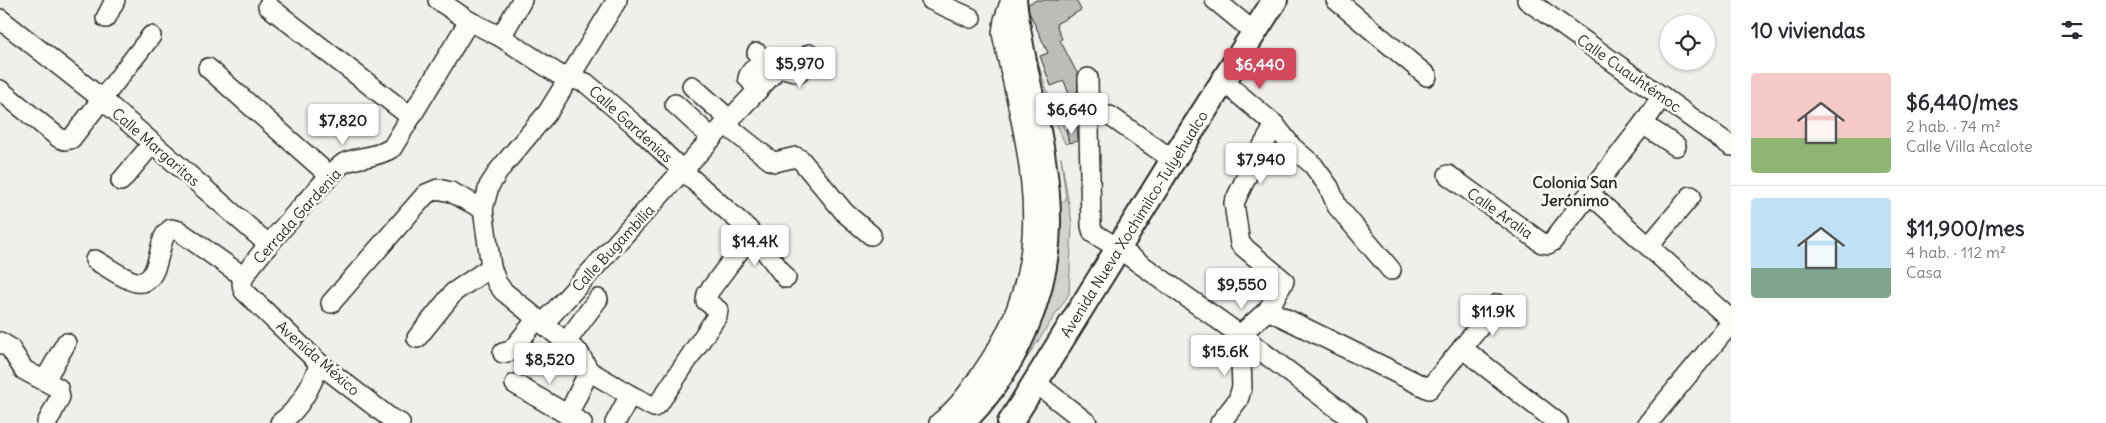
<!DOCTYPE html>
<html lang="es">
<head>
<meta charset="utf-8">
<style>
	body { margin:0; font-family:Delius,sans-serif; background:#f2f2f3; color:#2b2b33; height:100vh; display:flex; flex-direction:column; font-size:19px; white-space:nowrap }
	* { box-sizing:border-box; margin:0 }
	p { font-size:16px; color:#7c7c81 }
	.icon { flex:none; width:28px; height:28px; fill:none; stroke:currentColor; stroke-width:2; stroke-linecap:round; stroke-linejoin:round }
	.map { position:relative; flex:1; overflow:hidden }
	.sheet { display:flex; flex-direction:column; background:#fff; width:375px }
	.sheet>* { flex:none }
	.fabs { position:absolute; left:1660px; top:15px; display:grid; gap:10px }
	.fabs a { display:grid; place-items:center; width:55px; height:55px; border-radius:50%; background:#fff; box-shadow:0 1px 4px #0004; font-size:25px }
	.price { position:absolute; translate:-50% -42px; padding:0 11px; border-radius:5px; background:#fff; color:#222; font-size:16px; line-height:32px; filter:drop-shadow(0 1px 2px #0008) }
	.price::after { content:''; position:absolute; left:50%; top:30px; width:15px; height:11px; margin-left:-8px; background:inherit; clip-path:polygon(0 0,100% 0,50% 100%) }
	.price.on { background:#d1495b; color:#fff }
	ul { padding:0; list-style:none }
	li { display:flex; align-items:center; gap:15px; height:125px; padding:0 20px }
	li+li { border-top:1px solid #e1e1e2 }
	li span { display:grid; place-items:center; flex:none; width:140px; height:100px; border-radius:5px; color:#555 }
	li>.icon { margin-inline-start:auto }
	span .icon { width:60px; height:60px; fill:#fffc; stroke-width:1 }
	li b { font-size:21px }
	h2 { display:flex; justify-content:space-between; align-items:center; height:60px; padding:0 20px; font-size:21px }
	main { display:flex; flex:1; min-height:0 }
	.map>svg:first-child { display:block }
	.green { fill:#d3d2cf; stroke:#7f7e7d }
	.building { fill:#bdbcb8; stroke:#2b2b2b }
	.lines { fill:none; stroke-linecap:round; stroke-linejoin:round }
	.minor-casing { stroke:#2b2b2b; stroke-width:22 }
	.major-casing { stroke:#2b2b2b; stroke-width:28 }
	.minor { stroke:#fdfcf7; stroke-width:19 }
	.major { stroke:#fdfcf7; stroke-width:24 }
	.labels { text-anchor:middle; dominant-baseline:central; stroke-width:5; stroke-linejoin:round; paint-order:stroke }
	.street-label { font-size:15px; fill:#2b2b2b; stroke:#fdfcf7 }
	.neighbourhood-label { font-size:16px; font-weight:bold; fill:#2b2b2b; stroke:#fdfcf7 }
</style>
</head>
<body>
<main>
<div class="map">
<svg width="1731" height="423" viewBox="0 0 1731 423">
	<rect width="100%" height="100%" fill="#f0efeb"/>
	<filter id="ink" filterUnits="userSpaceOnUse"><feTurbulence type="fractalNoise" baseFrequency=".02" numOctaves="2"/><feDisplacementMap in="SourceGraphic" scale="10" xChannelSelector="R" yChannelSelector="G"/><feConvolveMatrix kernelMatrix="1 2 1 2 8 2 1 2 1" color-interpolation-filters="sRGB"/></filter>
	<g filter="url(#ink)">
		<g class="green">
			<polygon points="1033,49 1052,105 1046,108 1049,116 1045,117"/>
			<polygon points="1059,113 1064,129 1066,129 1069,143 1065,144 1053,115"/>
			<polygon points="1061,157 1072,223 1069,294 1009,385 978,423 972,423 1056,202 1066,200"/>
		</g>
		<g class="building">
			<polygon points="1037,0 1076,0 1081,10 1056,24 1062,39 1060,40 1078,75 1077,103 1073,105 1064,81 1051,86 1040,56 1048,53 1029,12 1028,4"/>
			<polygon points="1077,127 1078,141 1069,143 1066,129"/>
		</g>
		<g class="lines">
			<g class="minor-casing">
				<g id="minor">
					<polyline points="438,0 469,21 501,37 558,74 586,83 635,125 683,171 748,229 786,278"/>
					<polyline points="617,0 548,112 500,169 489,186 483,209 491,267 497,283 503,291 579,353 589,371 630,395 654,407 659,403 717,316 718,310 706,301 707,294 751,235"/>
					<polyline points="931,0 971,18"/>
					<polyline points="1215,0 1254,32"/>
					<polyline points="1336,0 1427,76"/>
					<polyline points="1527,0 1731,146"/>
					<polyline points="268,6 411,117"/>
					<polyline points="106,18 115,0"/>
					<polyline points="0,19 102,99 151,36"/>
					<polyline points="501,37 522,0"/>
					<polyline points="208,68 330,176"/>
					<polyline points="1088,78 1091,226 1093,233 1118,248 1240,335 1357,423"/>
					<polyline points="1223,81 1275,125 1292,147 1313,165 1329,187 1337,206 1391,270"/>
					<polyline points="692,86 730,120"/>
					<polyline points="0,90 59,138 65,140 71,139 102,99 269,245"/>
					<polyline points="758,90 777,69 783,68 799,72 810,54"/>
					<polyline points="675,104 712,138"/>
					<polyline points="1110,116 1173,160"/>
					<polyline points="1643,124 1676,146"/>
					<polyline points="726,125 770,160 775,162 796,157 801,160 845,213 871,235"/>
					<polyline points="1448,175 1542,243 1548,244 1552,242 1643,124 1662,96"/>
					<polyline points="121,181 152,144"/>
					<polyline points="1590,194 1731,320"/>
					<polyline points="1649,246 1691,196"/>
					<path d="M95,260C106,266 125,280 136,282C158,286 158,250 164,237C165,234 169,231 171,229L179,231L244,277"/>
					<polyline points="331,303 426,194 438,189 451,192 483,209"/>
					<polyline points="1268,310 1429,389 1498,304"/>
					<path d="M543,324L712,138L758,90L748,78C750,69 759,67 762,58L757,53"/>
					<polyline points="417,338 454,292 491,267"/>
					<polyline points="0,342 10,348 24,370 58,388 60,397 47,423"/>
					<polyline points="566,342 598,299"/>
					<polyline points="1462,348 1558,423"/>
					<polyline points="503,353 511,351 537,319"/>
					<polyline points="45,380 66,343"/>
					<polyline points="1036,383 1087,423"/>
					<polyline points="515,384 568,415"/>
					<path d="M280,423C301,408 310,387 320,364"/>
					<path d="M400,423L390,418L320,364L244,291C242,287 241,281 244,277C250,264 333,169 344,163C358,156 374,159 392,148L469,21"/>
					<polyline points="582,423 568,415 589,371"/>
					<polyline points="615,423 630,395"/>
					<path d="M939,423C960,406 974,385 989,362C1062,253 1027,150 1002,33L1004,20L1011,0"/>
					<polyline points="1220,423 1238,400 1242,387 1240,335 1268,310 1284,281 1240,244 1234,203 1253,163 1275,125"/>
					<polyline points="1648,423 1731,323"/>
				</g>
			</g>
			<g class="major-casing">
				<g id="major">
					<path d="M962,423C1013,373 1047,297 1048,225C1049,149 1022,75 1014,0"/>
					<polyline points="1010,423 1173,160 1275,0"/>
				</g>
			</g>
			<use href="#minor" class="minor"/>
			<use href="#major" class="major"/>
		</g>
	</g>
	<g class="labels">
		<g class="street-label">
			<text transform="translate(1629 73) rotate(35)">Calle Cuauhtémoc</text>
			<text transform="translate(631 124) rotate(42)">Calle Gardenias</text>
			<text transform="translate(156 147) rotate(41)">Calle Margaritas</text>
			<text transform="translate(1500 213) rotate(35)">Calle Aralia</text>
			<text transform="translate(297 216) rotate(-48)">Cerrada Gardenia</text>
			<text transform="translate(1134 224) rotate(-58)">Avenida Nueva Xochimilco-Tulyehualco</text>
			<text transform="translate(613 248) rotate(-47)">Calle Bugambilia</text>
			<text transform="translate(318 358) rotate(41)">Avenida México</text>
		</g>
		<g class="neighbourhood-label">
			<text x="1575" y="182">Colonia San<tspan x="1575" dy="18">Jerónimo</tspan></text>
		</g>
	</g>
</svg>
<div class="fabs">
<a><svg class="icon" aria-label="locate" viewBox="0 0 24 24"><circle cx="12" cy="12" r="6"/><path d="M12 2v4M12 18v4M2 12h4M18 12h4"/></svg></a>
</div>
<b class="price" style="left:800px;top:89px">$5,970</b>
<b class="price on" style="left:1260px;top:90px">$6,440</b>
<b class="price" style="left:1072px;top:135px">$6,640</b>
<b class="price" style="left:343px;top:146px">$7,820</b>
<b class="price" style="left:1261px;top:185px">$7,940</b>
<b class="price" style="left:755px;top:267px">$14.4K</b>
<b class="price" style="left:1242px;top:310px">$9,550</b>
<b class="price" style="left:1493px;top:337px">$11.9K</b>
<b class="price" style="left:1225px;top:377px">$15.6K</b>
<b class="price" style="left:550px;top:385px">$8,520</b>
</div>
<section class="sheet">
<h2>10 viviendas<svg class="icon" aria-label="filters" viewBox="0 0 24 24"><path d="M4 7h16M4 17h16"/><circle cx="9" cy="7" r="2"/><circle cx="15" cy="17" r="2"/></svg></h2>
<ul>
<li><span style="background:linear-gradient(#f6c9c9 65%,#8fb573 0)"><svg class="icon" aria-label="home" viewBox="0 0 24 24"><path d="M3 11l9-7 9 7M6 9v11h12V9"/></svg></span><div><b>$6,440/mes</b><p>2 hab. · 74 m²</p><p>Calle Villa Acalote</p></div></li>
<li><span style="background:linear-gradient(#bfe0f5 70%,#7fa58c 0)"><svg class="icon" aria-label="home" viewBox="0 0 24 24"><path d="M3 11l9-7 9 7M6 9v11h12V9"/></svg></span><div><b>$11,900/mes</b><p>4 hab. · 112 m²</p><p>Casa</p></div></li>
</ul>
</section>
</main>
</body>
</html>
